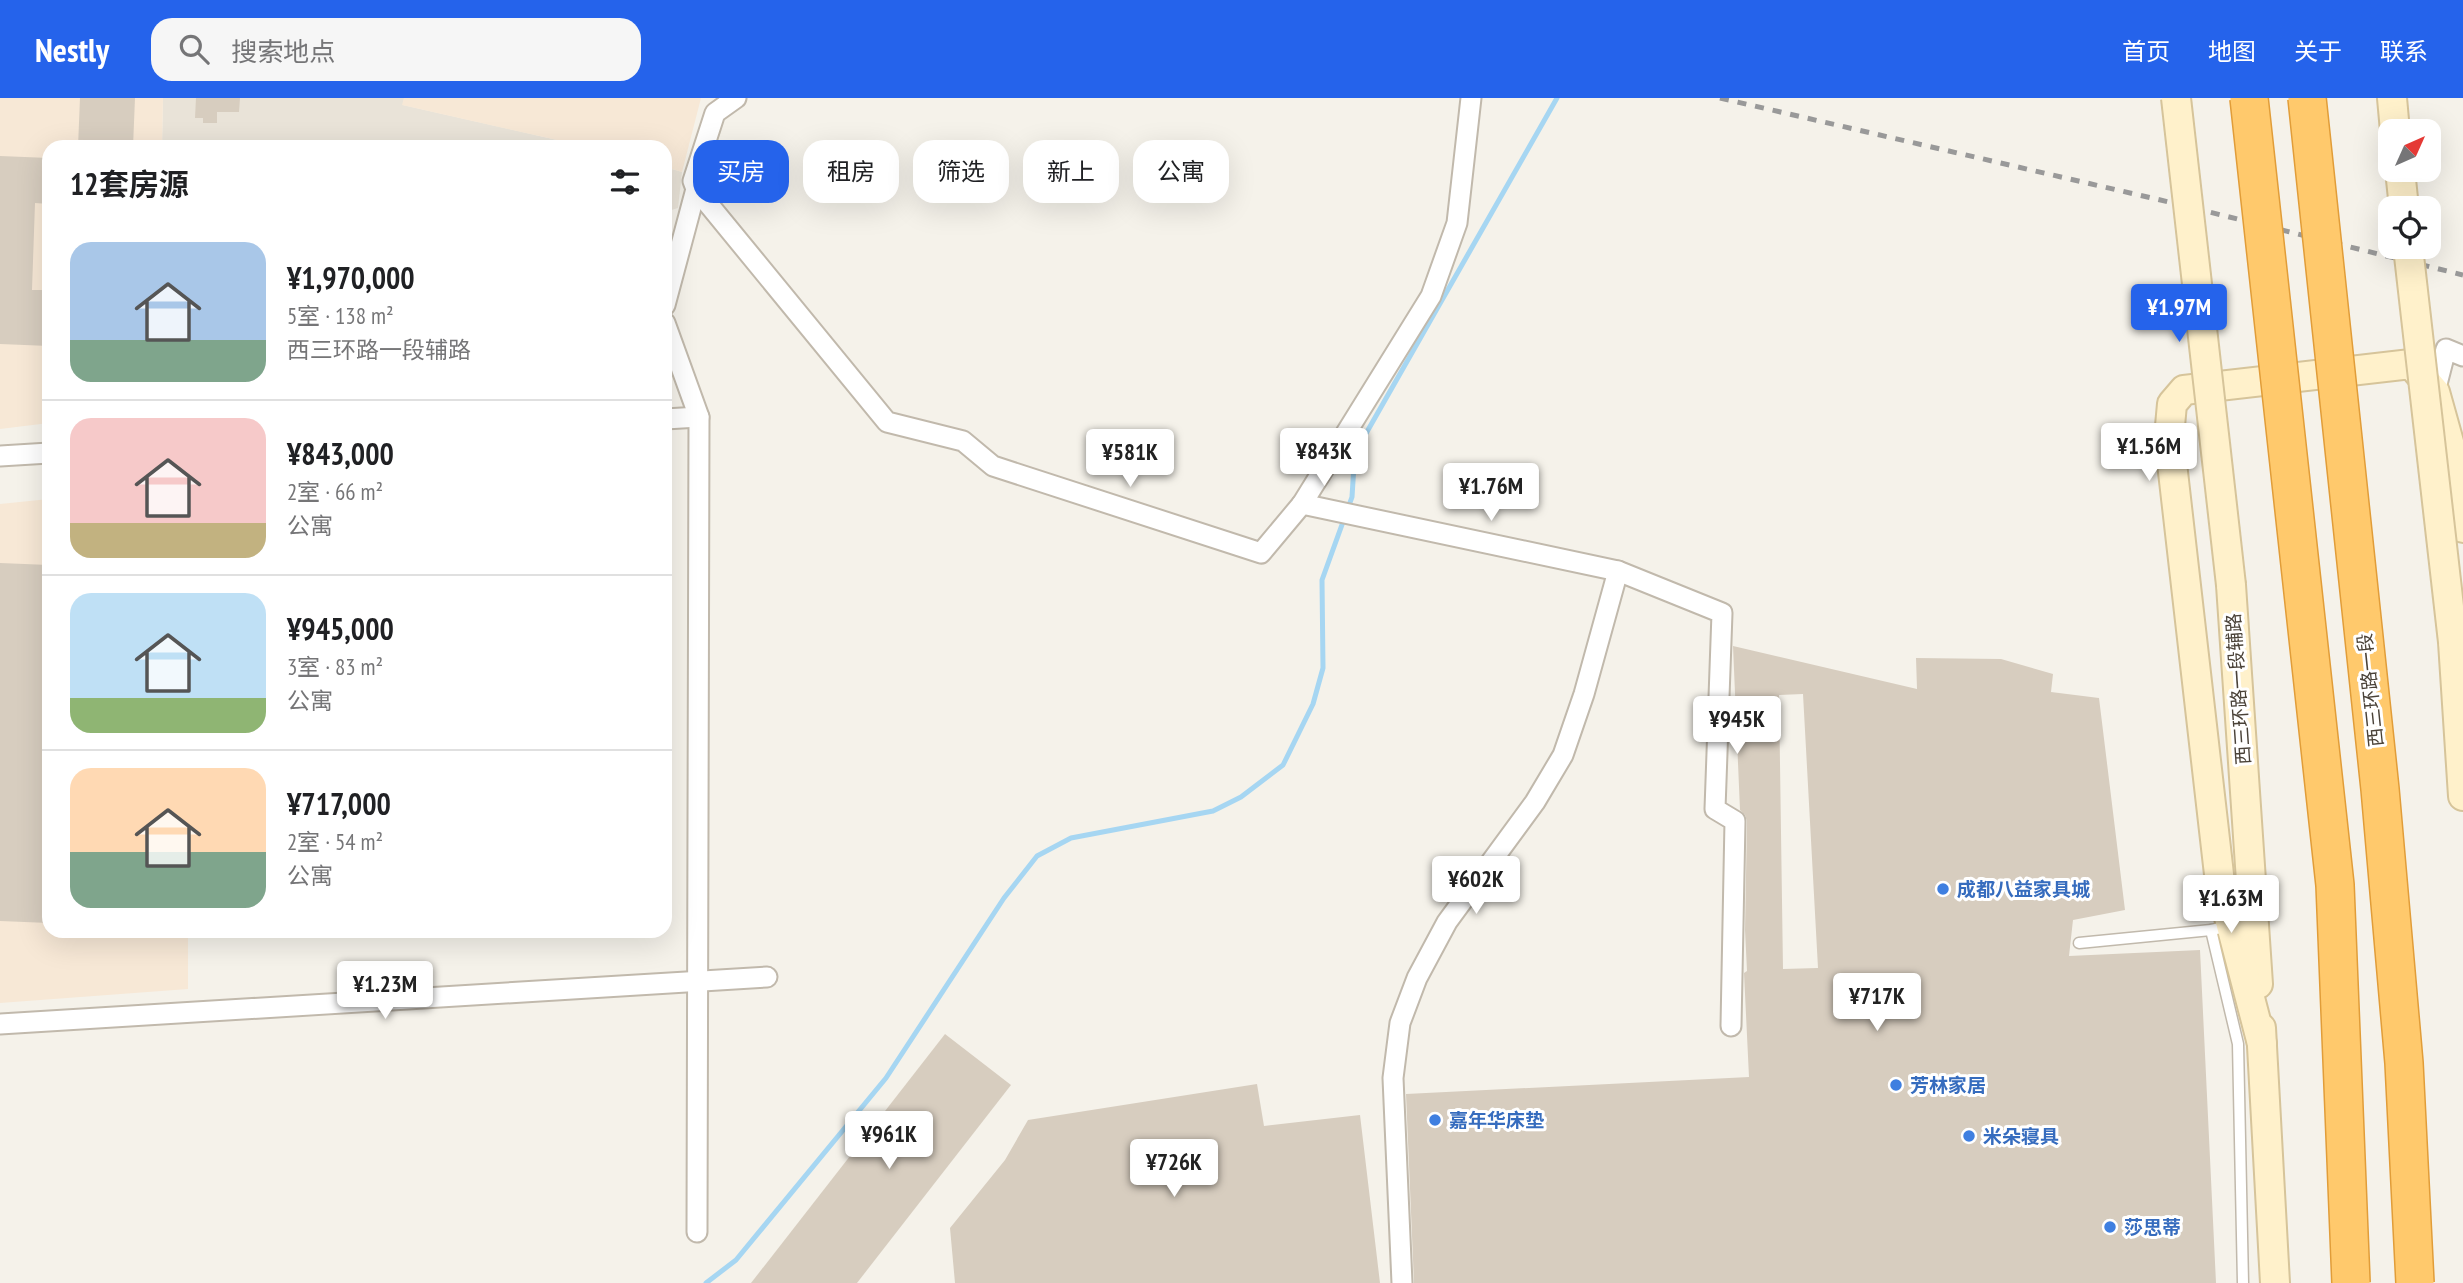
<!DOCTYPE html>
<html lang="zh">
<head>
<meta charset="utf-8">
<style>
	body { margin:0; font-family:"PT Sans Narrow","Noto Sans SC",sans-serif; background:#f6f6f6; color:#202124; height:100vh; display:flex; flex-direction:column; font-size:26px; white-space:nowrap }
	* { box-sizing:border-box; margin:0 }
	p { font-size:23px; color:#757577 }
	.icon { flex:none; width:38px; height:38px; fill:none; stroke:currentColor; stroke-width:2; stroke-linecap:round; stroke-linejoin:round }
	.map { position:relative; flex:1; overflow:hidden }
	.sheet { position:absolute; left:42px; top:42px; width:630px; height:798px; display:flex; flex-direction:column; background:#fff; border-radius:21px; box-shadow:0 7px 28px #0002 }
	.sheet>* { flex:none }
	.guide { position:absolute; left:693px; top:42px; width:665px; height:63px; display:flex; gap:14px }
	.needle { width:46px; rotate:45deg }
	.tools { position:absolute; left:2378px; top:21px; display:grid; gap:14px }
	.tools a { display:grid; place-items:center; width:63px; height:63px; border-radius:14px; background:#fff; box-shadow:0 7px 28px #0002; font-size:35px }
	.price { position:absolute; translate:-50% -60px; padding:0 16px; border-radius:7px; background:#fff; color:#222; font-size:23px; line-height:46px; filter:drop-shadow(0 2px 4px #0008) }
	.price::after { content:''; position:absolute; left:50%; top:42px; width:21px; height:16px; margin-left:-10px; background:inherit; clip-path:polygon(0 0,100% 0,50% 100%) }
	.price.on { background:#2563eb; color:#fff }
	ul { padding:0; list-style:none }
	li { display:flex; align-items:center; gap:21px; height:175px; padding:0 28px }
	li+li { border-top:2px solid #e0e0e0 }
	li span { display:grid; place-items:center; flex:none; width:196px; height:140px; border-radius:21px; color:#555 }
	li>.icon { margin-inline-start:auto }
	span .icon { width:84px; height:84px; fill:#fffc; stroke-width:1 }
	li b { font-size:30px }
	h2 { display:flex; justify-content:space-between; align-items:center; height:84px; padding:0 28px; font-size:30px }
	.chip { padding:0 24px; border-radius:21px; background:#fff; box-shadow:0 7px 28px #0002; font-size:24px; line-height:63px }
	.chip.on { background:#2563eb; color:#fff }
	header { display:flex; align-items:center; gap:42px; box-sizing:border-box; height:98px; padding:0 35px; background:#2563eb; color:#fff }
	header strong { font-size:33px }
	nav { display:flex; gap:38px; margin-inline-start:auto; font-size:24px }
	.search { width:490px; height:63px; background:#f6f6f6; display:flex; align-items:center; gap:18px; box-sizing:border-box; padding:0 24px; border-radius:21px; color:#757577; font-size:26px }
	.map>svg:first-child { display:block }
	.residential { fill:#e9e3d8 }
	.commercial { fill:#f7e8d6 }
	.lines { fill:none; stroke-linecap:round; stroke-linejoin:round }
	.stream { stroke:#a6d6f2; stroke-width:5 }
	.building { fill:#d7cdbf; fill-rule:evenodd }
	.lane-casing { stroke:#c1b9ac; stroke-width:13 }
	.street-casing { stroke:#c1b9ac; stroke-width:23 }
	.secondary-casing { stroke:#d6c49a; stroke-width:32 }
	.lane { stroke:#fff; stroke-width:10 }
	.street { stroke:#fff; stroke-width:19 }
	.secondary { stroke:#fff1cb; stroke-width:28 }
	.rail { stroke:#999; stroke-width:5; stroke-dasharray:9 9; stroke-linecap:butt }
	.secondary-bridge-casing { stroke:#d6c49a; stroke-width:32; stroke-linecap:butt }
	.highway-bridge-casing { stroke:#e19d39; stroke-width:40; stroke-linecap:butt }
	.secondary-bridge { stroke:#fff1cb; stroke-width:28 }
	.highway-bridge { stroke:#ffc96c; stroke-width:37 }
	.shop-dot { fill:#3f7fe0; stroke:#fff; stroke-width:2.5 }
	.labels { text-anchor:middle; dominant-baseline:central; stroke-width:6; stroke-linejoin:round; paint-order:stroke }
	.street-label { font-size:19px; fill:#4a4238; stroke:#fff }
	.shop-label { font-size:19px; font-weight:bold; fill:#366cbe; stroke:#fff; text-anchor:start }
</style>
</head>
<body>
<header>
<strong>Nestly</strong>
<div class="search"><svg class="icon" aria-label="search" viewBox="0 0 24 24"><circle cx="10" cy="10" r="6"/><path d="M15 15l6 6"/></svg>搜索地点</div>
<nav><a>首页</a><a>地图</a><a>关于</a><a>联系</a></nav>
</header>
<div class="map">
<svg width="2463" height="1185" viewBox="0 0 2463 1185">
	<rect width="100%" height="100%" fill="#f5f2ea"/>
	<g class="residential">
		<polygon points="163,0 404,0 403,7 588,49 162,49"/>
		<polygon points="665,69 682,74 678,110 665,114"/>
	</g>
	<g class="commercial">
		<polygon points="0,0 163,0 162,49 49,49 49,325 0,331"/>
		<polygon points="404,0 701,0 682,74 665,69 665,49 588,49 402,7"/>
		<polygon points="49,401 49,833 188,833 188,891 0,905 0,406"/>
	</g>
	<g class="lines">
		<polyline class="stream" points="706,1185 736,1162 886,980 1004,800 1037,758 1071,740 1213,713 1241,699 1283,667 1313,606 1323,570 1322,482 1352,399 1354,367 1364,339 1557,0"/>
	</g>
	<g class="building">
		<polygon points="80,0 135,0 133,49 78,49"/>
		<polygon points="196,0 240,0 239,14 217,14 217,25 203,25 203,20 195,20"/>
		<polygon points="0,58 49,60 49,106 35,105 32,192 49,192 49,248 0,246"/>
		<polygon points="0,465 49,467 49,825 0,823"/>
		<path d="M1733,548L1917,591L1916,560L2001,561L2053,576L2051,594L2099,600L2125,812L2073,822L2069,858L2200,852L2216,1185H1414L1406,996L1749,979L1744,875L1747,873L1745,832L1747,723L1745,717L1740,712ZM1803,596L1818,870L1783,871L1779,597Z"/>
		<polygon points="945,936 1011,987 857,1185 751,1185"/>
		<polygon points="1257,986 1264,1028 1360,1017 1380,1185 955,1185 950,1130 1005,1062 1028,1022"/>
	</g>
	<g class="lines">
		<g class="lane-casing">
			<g id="lane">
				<polyline points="2211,832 2238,946 2243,1185"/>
				<polyline points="2079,845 2211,832 2230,828"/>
			</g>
		</g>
		<g class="street-casing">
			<g id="street">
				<polyline points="736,0 715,15 693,83 696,91 887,324 963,343 993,368 1261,455 1302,406 1431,198 1457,125 1471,0"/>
				<polyline points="665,207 696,91"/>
				<polyline points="665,225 699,319 697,1134"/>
				<polyline points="2435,294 2446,251 2463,258"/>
				<polyline points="665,321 699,319"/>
				<polyline points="0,358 49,355"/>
				<polyline points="1302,406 1618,473 1722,515 1715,711 1735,723 1731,928"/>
				<polyline points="0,926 767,879"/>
				<polyline points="1402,1185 1393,980 1400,925 1417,880 1447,824 1535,704 1563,657 1584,596 1618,473"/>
			</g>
		</g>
		<g class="secondary-casing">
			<g id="secondary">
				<polyline points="2392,0 2395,33"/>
				<polyline points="2400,72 2404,110"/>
				<polyline points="2231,487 2258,886"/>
				<polyline points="2453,544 2463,698"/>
				<polyline points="2261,930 2275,1185"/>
				<polyline points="2262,946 2220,785 2169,339 2172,306 2184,292 2411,266 2435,294 2452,355 2463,430"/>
			</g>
		</g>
		<use href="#lane" class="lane"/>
		<use href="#street" class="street"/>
		<use href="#secondary" class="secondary"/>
		<polyline class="rail" points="1720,0 2169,104 2463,177"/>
		<g class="secondary-bridge-casing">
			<g id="secondary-bridge">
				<polyline points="2176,0 2231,487"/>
				<polyline points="2408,149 2453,544"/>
			</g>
		</g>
		<g class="highway-bridge-casing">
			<g id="highway-bridge">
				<polyline points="2249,0 2335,787 2351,1185"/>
				<polyline points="2307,0 2380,691 2404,965 2415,1185"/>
			</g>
		</g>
		<use href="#secondary-bridge" class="secondary-bridge"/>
		<use href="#highway-bridge" class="highway-bridge"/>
	</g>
	<g class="shop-dot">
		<circle cx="1943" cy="791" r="7"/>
		<circle cx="1896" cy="987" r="7"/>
		<circle cx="1435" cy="1022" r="7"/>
		<circle cx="1969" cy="1038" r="7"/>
		<circle cx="2110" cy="1129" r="7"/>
	</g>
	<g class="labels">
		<g class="street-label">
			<text transform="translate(2238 591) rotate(-94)">西三环路一段辅路</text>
			<text transform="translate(2370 592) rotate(-96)">西三环路一段</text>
		</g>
		<g class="shop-label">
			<text x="1957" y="791">成都八益家具城</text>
			<text x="1910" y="987">芳林家居</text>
			<text x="1449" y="1022">嘉年华床垫</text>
			<text x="1983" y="1038">米朵寝具</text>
			<text x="2124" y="1129">莎思蒂</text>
		</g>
	</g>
</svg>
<div class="tools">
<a><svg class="needle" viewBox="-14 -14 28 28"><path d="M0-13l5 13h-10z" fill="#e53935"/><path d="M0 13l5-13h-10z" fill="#757577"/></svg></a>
<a><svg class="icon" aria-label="locate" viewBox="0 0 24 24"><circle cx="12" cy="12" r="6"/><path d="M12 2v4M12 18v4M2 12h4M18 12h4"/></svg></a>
</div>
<b class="price on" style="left:2179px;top:246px">¥1.97M</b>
<b class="price" style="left:2149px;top:385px">¥1.56M</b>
<b class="price" style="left:1324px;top:390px">¥843K</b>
<b class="price" style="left:1130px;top:391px">¥581K</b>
<b class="price" style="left:1491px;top:425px">¥1.76M</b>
<b class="price" style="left:1737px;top:658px">¥945K</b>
<b class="price" style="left:1476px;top:818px">¥602K</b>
<b class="price" style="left:2231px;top:837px">¥1.63M</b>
<b class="price" style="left:385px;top:923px">¥1.23M</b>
<b class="price" style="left:1877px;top:935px">¥717K</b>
<b class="price" style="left:889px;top:1073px">¥961K</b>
<b class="price" style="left:1174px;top:1101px">¥726K</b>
<div class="guide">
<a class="chip on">买房</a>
<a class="chip">租房</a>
<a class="chip">筛选</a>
<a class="chip">新上</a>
<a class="chip">公寓</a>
</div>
<section class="sheet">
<h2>12套房源<svg class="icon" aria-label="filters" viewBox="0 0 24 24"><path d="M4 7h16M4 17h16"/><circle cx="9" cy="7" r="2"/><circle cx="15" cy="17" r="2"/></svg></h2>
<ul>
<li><span style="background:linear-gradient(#a9c7e8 70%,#7fa58c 0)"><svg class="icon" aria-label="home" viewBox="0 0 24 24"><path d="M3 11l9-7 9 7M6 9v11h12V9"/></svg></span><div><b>¥1,970,000</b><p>5室 · 138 m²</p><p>西三环路一段辅路</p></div></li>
<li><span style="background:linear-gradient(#f6c9c9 75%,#c2b280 0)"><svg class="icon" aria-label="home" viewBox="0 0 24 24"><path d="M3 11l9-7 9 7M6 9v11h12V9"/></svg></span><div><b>¥843,000</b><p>2室 · 66 m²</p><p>公寓</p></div></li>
<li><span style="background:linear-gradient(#bfe0f5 75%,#8fb573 0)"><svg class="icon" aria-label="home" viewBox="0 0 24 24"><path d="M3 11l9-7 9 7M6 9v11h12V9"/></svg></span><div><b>¥945,000</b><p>3室 · 83 m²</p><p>公寓</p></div></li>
<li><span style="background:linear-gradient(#ffd9b3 60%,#7fa58c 0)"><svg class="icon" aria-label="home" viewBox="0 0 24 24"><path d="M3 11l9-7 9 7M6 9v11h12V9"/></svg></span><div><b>¥717,000</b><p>2室 · 54 m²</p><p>公寓</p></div></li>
</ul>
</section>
</div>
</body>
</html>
